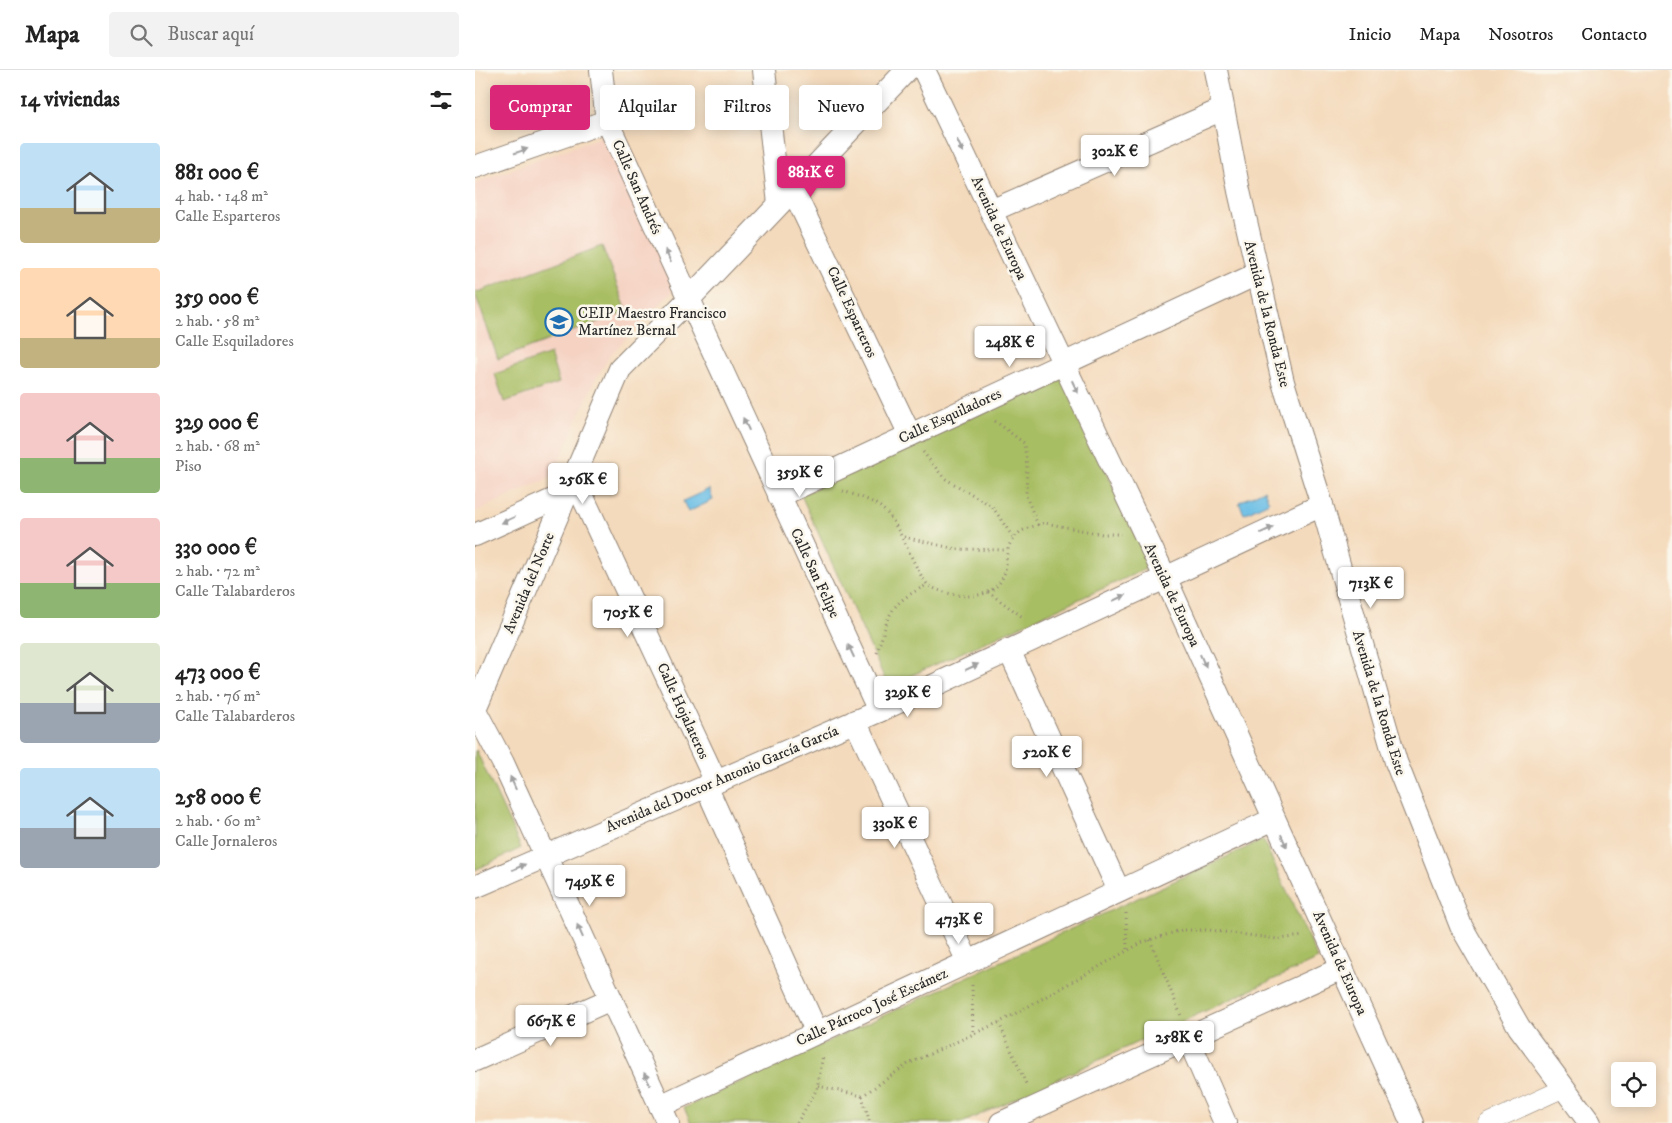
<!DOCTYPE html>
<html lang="es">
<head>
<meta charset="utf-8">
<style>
	body { margin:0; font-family:"IM FELL DW Pica",serif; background:#f2f2f2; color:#222; height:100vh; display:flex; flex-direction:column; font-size:19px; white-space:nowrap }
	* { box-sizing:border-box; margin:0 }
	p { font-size:16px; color:#767676 }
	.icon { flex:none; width:28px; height:28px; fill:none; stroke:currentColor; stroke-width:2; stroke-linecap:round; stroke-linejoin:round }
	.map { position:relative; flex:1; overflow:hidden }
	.drawer { display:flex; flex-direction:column; background:#fff; width:475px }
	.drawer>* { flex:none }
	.guide { position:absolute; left:15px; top:15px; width:475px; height:45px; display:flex; gap:10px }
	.controls { position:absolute; left:1136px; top:992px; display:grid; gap:10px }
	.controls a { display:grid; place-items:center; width:45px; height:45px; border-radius:5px; background:#fff; box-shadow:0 2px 12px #0003; font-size:25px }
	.price { position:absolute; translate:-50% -42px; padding:0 11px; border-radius:5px; background:#fff; color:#222; font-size:16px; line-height:32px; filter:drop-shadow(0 1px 2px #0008) }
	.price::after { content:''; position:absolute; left:50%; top:30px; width:15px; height:11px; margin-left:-8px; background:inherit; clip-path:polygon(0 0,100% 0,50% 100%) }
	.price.selected { background:#db2777; color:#fff }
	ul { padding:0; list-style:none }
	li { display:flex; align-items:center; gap:15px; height:125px; padding:0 20px }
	li span { display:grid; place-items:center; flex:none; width:140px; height:100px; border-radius:5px; color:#555 }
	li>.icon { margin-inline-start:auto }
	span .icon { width:60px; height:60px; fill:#fffc; stroke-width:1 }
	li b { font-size:21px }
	h2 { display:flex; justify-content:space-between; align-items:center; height:60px; padding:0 20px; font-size:21px }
	.pill { padding:0 18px; border-radius:5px; background:#fff; box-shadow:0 2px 12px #0003; font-size:18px; line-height:45px }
	.pill.selected { background:#db2777; color:#fff }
	header { display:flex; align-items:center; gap:30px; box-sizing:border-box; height:70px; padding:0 25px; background:#fff; border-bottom:1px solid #e0e0e0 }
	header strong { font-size:24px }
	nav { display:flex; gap:28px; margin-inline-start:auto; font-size:18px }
	.search { width:350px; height:45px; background:#f2f2f2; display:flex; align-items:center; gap:12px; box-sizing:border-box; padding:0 18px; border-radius:5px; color:#767676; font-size:19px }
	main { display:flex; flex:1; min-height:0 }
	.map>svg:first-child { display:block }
	.built { fill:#f5d2c2 }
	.green { fill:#a8be63; stroke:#6a7447 }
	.water { fill:#69bde5; stroke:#4a7488 }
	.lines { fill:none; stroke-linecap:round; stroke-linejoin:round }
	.pedestrian-casing { stroke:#908274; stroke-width:19 }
	.minor-casing { stroke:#908274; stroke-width:24 }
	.path { stroke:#908274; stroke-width:3; stroke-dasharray:1 4; stroke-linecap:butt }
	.pedestrian { stroke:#fff; stroke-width:18 }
	.minor { stroke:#fff; stroke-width:22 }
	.oneway { fill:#a0a0a0 }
	.labels { text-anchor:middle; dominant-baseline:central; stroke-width:5; stroke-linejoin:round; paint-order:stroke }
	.street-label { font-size:15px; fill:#2b2b2b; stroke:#fbf7ec }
	.poi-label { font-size:15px; fill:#2b2b2b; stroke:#fbf7ec; text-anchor:start }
</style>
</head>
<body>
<header>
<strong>Mapa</strong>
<div class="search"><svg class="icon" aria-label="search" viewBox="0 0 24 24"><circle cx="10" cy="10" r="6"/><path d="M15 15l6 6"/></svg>Buscar aquí</div>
<nav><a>Inicio</a><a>Mapa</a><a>Nosotros</a><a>Contacto</a></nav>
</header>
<main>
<section class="drawer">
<h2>14 viviendas<svg class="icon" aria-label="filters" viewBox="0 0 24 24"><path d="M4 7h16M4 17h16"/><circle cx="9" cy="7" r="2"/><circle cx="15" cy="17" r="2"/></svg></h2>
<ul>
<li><span style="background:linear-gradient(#bfe0f5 65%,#c2b280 0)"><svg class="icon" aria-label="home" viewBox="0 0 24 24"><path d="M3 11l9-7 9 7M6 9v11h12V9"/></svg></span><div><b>881 000 €</b><p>4 hab. · 148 m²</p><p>Calle Esparteros</p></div></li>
<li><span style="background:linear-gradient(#ffd9b3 70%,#c2b280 0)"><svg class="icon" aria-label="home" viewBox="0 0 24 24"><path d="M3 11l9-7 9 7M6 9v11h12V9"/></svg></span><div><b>359 000 €</b><p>2 hab. · 58 m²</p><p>Calle Esquiladores</p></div></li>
<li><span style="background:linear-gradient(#f6c9c9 65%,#8fb573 0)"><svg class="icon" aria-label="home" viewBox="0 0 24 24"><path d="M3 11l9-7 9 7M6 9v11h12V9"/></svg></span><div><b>329 000 €</b><p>2 hab. · 68 m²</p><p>Piso</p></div></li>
<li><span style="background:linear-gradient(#f6c9c9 65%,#8fb573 0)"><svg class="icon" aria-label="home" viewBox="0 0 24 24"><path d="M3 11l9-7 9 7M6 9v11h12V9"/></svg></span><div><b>330 000 €</b><p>2 hab. · 72 m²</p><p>Calle Talabarderos</p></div></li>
<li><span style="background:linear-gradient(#dfe7d0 60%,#9aa5b1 0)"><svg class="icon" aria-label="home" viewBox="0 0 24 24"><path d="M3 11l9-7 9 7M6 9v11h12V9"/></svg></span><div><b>473 000 €</b><p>2 hab. · 76 m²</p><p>Calle Talabarderos</p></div></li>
<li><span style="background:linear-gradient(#bfe0f5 60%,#9aa5b1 0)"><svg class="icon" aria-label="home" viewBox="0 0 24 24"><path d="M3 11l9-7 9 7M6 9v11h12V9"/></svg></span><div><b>258 000 €</b><p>2 hab. · 60 m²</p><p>Calle Jornaleros</p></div></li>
</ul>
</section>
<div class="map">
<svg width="1197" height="1053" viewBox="0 0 1197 1053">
	<rect width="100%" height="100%" fill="#fbf7ec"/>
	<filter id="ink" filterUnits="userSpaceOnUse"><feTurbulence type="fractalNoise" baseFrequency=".02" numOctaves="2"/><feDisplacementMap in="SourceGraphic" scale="10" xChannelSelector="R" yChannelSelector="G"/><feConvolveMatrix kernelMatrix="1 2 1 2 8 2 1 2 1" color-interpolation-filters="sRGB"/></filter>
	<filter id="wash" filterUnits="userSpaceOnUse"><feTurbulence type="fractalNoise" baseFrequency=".0096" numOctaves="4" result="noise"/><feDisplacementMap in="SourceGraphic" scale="20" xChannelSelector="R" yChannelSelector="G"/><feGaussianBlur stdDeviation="1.12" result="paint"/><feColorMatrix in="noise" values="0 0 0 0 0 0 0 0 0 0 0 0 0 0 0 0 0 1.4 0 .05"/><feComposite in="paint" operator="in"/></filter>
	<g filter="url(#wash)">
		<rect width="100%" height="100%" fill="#f4dabc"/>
		<polygon class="built" points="131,65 199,220 136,284 119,312 77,407 0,442 0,113"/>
		<g class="green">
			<polygon points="127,176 152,241 23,289 0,223"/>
			<polygon points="75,284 84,313 29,332 20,304"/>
			<polygon points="588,306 675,497 413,616 326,425"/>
			<polygon points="1,680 46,778 0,800 0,682"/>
			<polygon points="788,770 843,889 487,1053 216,1053 209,1038"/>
		</g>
		<g class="water">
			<polygon points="234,419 238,430 213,442 208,431"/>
			<polygon points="789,420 794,432 769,444 764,432"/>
		</g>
	</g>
	<g filter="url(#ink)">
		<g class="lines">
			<g class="pedestrian-casing">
				<polyline id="pedestrian" points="1013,1053 1089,1018"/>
			</g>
			<g class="minor-casing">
				<g id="minor">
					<polyline points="126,0 132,51 404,641"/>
					<polyline points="289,0 304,134"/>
					<polyline points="449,0 690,507 937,1053"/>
					<polyline points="741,0 764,121 808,312 847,435 921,692 986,856 1044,957 1115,1053"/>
					<polyline points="0,97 132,51"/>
					<polyline points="318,120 435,365"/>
					<polyline points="516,141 748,39"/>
					<polyline points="99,408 241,712"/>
					<polyline points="304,426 782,204"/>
					<polyline points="0,465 93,423"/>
					<polyline points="534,580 644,821"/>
					<polyline points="0,639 145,299 213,230 432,0"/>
					<polyline points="0,640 28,693 193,1053"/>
					<polyline points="380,651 493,892"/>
					<polyline points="231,716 342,963"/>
					<polyline points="0,817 404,641 847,435"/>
					<polyline points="713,968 750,1053"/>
					<polyline points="0,990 136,929"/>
					<polyline points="185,1036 799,749"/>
					<polyline points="526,1053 867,898"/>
				</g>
			</g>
			<g class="path">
				<polyline points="520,351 549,373 552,396 551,426 563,455"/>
				<polyline points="448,382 469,408 517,436 539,469"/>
				<path d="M368,421C380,425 400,431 409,440C426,455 443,511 456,517C477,527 515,534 528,507C535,492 526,477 545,462C551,458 563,455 570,453L627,464H646"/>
				<polyline points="429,467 481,479 531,480"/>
				<polyline points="513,522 549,548"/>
				<path d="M402,583C415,543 412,535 452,515"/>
				<polyline points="651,843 652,881"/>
				<polyline points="675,870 707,948"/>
				<polyline points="497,915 498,964"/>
				<polyline points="524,953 552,1016"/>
				<polyline points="343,1016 387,1026 433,994 529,950 668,872 707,860 734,860 803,869 829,866"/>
				<polyline points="387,1026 395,1053"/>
				<polyline points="322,1053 342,1019 348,985"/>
			</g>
			<use href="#pedestrian" class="pedestrian"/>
			<use href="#minor" class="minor"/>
		</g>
		<defs><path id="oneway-solid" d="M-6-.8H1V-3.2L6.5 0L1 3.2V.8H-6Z" transform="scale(1.25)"/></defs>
		<g class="oneway">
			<use href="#oneway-solid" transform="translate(485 76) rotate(65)"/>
			<use href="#oneway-solid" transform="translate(46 81) rotate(-19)"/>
			<use href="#oneway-solid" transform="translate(193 186) rotate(-114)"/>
			<use href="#oneway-solid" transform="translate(600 317) rotate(65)"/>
			<use href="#oneway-solid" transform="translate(271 354) rotate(-115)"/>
			<use href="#oneway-solid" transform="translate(33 450) rotate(155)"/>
			<use href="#oneway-solid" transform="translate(792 460) rotate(-25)"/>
			<use href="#oneway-solid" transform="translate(644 528) rotate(-25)"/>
			<use href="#oneway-solid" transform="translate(376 581) rotate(-115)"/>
			<use href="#oneway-solid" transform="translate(728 591) rotate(66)"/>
			<use href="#oneway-solid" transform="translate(497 597) rotate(-25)"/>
			<use href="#oneway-solid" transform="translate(38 713) rotate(-114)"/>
			<use href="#oneway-solid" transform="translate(809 771) rotate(65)"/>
			<use href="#oneway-solid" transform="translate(44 797) rotate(-24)"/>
			<use href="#oneway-solid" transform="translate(105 861) rotate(-114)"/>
			<use href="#oneway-solid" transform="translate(172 1009) rotate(-115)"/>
		</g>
	</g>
	<defs>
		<g id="school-ring" transform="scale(1.4375)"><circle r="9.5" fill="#fbf7ec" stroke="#1f6fb2" stroke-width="1.5"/><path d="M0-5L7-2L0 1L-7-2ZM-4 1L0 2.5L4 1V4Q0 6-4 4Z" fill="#1f6fb2"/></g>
	</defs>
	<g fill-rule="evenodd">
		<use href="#school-ring" x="84" y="252"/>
	</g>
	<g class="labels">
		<g class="street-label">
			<text transform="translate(162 117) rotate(66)">Calle San Andrés</text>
			<text transform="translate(524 158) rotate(65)">Avenida de Europa</text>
			<text transform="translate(377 242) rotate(65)">Calle Esparteros</text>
			<text transform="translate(792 244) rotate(76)">Avenida de la Ronda Este</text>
			<text transform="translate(475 346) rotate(-25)">Calle Esquiladores</text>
			<text transform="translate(340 503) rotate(65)">Calle San Felipe</text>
			<text transform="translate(54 513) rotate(-67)">Avenida del Norte</text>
			<text transform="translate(697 525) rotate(65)">Avenida de Europa</text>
			<text transform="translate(904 633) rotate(73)">Avenida de la Ronda Este</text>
			<text transform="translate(208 641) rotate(65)">Calle Hojalateros</text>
			<text transform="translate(247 709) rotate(-23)">Avenida del Doctor Antonio García García</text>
			<text transform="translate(865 893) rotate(66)">Avenida de Europa</text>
			<text transform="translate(397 937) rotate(-25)">Calle Párroco José Escámez</text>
		</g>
		<g class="poi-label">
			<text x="103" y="243">CEIP Maestro Francisco<tspan x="103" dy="17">Martínez Bernal</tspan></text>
		</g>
	</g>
</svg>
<div class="controls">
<a><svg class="icon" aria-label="locate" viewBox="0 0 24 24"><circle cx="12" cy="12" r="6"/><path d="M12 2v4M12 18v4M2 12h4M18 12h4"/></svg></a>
</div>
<b class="price" style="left:640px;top:107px">302K €</b>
<b class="price selected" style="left:336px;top:128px">881K €</b>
<b class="price" style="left:535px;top:298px">248K €</b>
<b class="price" style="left:325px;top:428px">359K €</b>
<b class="price" style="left:108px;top:435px">256K €</b>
<b class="price" style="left:896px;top:539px">713K €</b>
<b class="price" style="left:153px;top:568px">705K €</b>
<b class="price" style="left:433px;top:648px">329K €</b>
<b class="price" style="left:572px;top:708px">520K €</b>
<b class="price" style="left:420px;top:779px">330K €</b>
<b class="price" style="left:115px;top:837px">749K €</b>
<b class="price" style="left:484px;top:875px">473K €</b>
<b class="price" style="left:76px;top:977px">667K €</b>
<b class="price" style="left:704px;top:993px">258K €</b>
<div class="guide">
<a class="pill selected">Comprar</a>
<a class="pill">Alquilar</a>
<a class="pill">Filtros</a>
<a class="pill">Nuevo</a>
</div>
</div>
</main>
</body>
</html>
